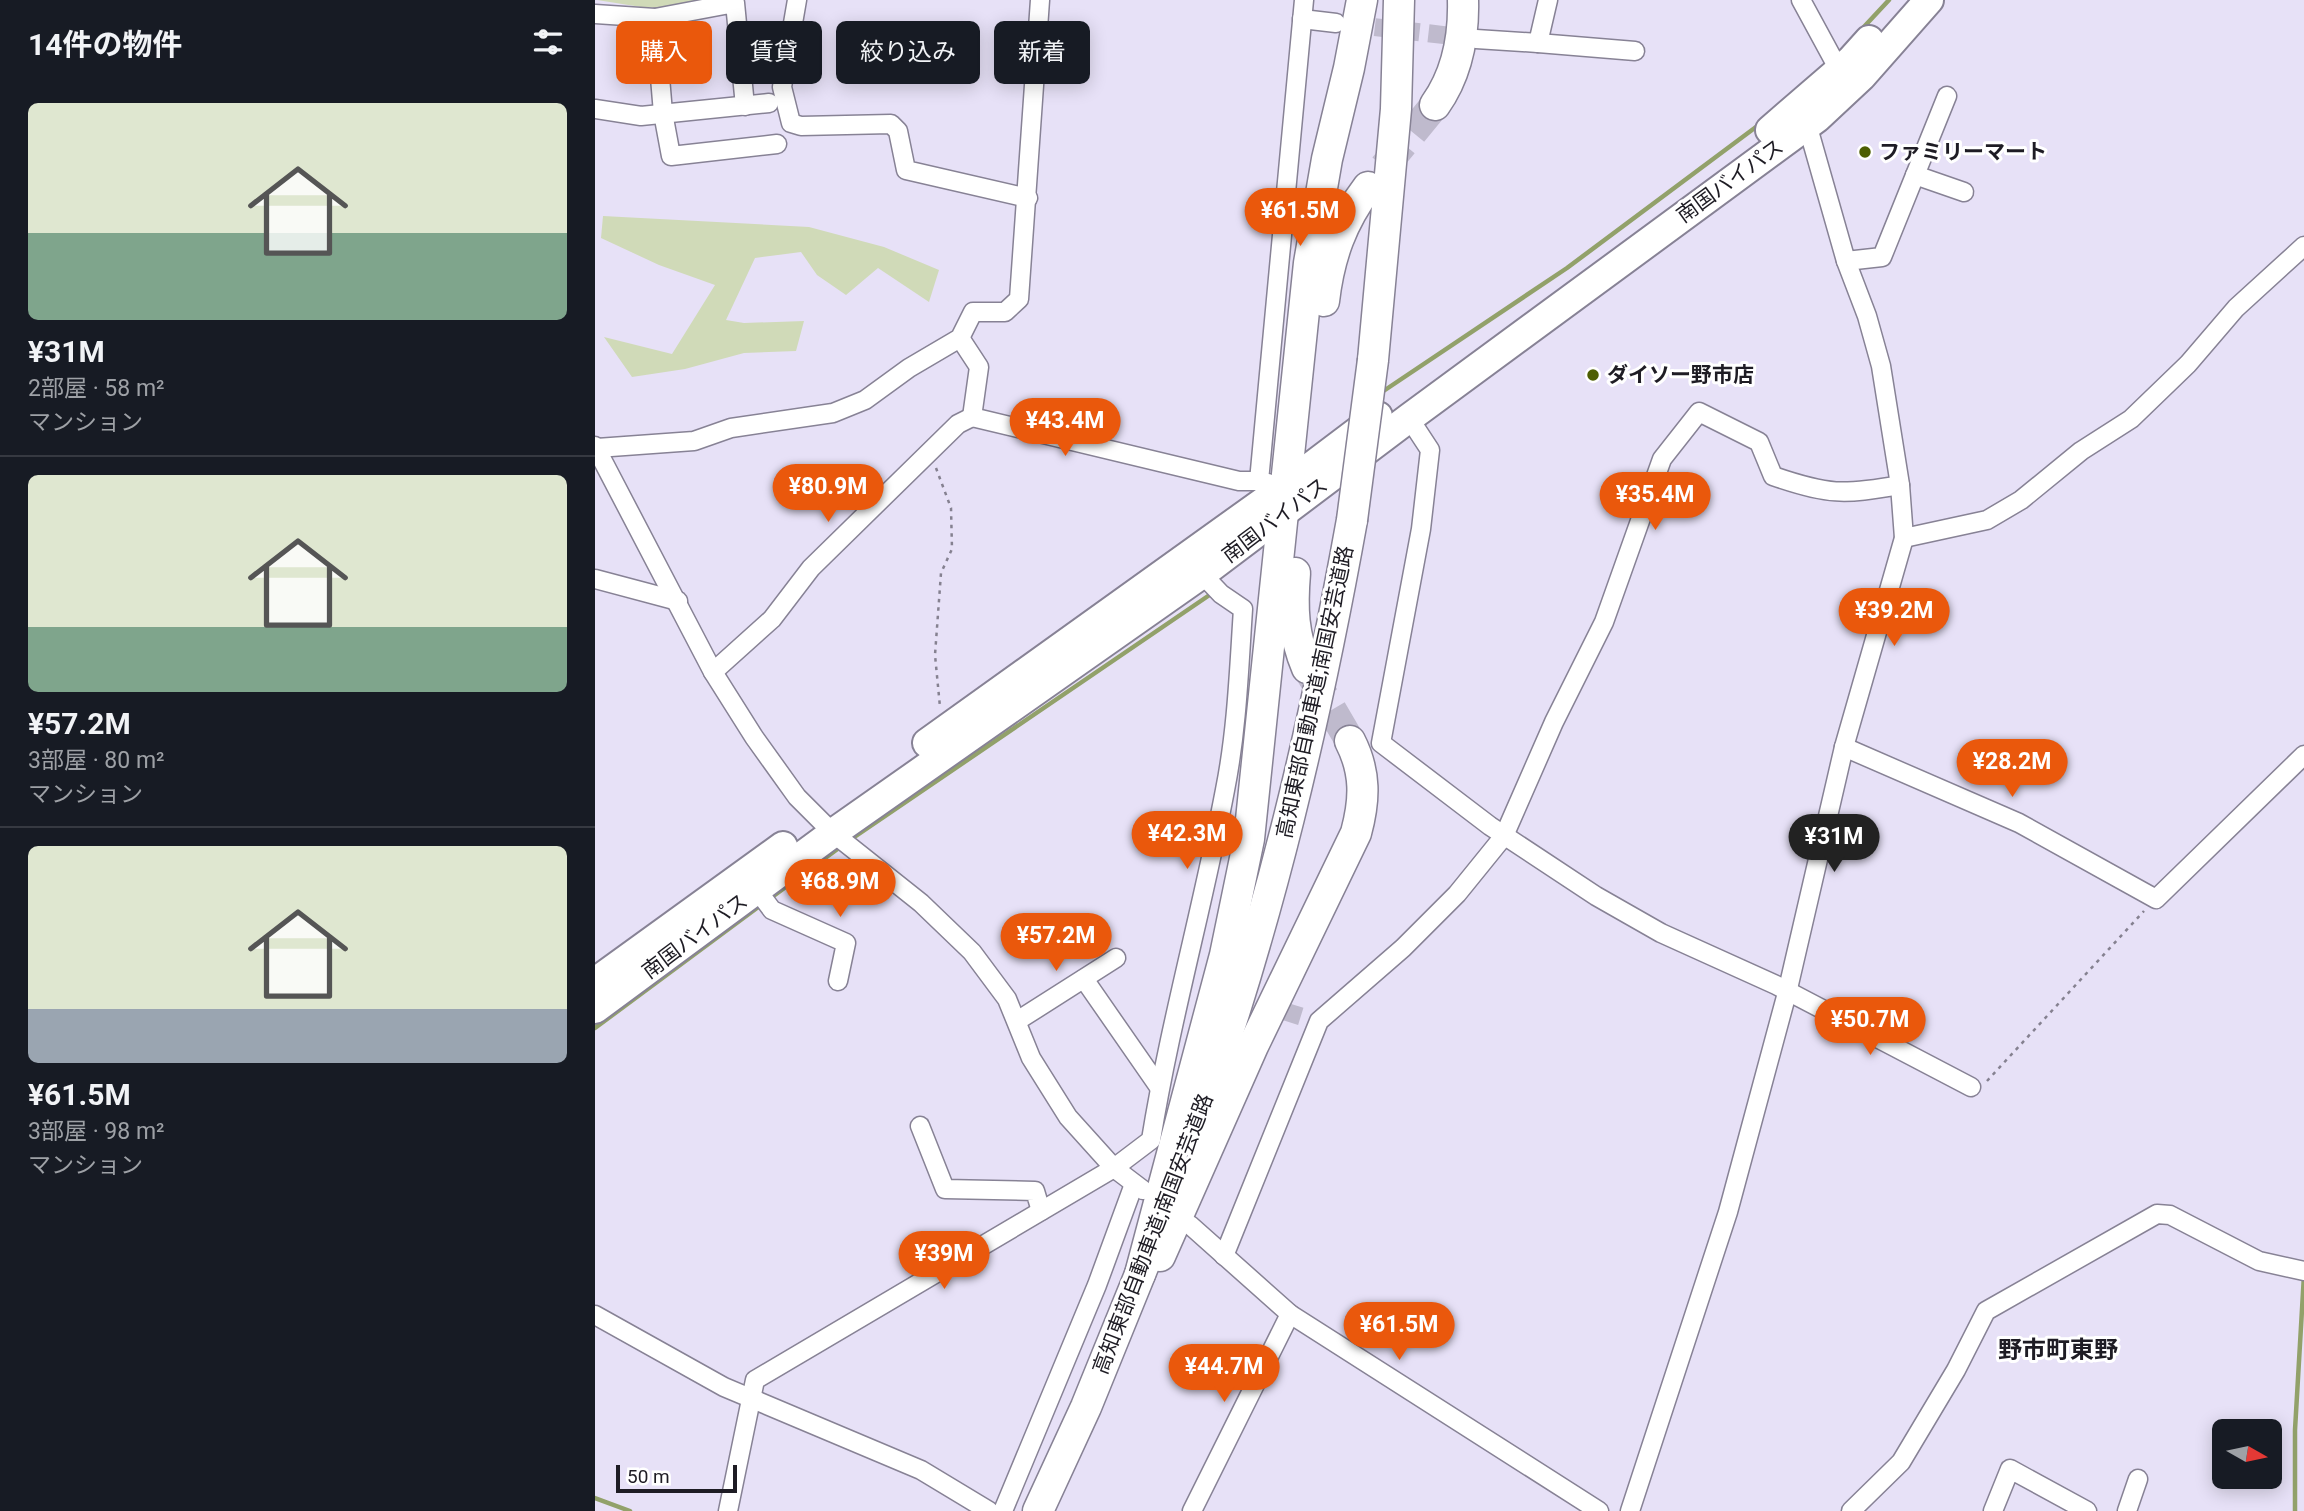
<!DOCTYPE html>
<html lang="ja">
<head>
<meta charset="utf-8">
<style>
	body { margin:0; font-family:Roboto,"Noto Sans JP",sans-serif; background:#20242c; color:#f1f3f6; height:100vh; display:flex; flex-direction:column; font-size:26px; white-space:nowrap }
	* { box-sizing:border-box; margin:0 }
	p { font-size:23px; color:#9ea1a6 }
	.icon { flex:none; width:38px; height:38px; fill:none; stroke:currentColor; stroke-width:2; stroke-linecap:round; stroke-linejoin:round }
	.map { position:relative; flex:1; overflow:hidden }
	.sheet { display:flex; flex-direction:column; background:#171b24; width:595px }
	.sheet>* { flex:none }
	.top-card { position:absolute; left:21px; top:21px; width:665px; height:63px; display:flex; gap:14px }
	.needle { width:46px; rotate:99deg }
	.buttons { position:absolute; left:1617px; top:1419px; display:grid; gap:14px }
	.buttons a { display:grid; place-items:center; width:70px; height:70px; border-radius:10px; background:#171b24; box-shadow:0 4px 18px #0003; font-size:35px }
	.scale { position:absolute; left:21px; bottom:18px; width:121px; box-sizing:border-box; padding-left:7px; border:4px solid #1e1c24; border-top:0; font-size:19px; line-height:24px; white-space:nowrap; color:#1e1c24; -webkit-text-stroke:5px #fff; paint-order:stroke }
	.price { position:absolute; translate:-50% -60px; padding:0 16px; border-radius:24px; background:#ea580c; color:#fff; font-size:23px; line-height:46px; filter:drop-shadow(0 2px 4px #0008) }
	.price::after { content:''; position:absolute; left:50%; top:42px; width:21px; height:16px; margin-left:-10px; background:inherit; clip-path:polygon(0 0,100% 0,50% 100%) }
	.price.on { background:#222; color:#fff }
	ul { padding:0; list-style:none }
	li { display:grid; align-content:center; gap:14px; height:371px; padding:0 28px }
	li+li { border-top:2px solid #363941 }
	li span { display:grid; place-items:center; height:217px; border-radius:10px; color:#555 }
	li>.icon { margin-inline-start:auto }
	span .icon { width:126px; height:126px; fill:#fffc; stroke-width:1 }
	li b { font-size:30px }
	h2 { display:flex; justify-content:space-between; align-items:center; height:84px; padding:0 28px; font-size:30px }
	.tag { padding:0 24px; border-radius:10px; background:#171b24; box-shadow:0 4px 18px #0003; font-size:24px; line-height:63px }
	.tag.on { background:#ea580c; color:#fff }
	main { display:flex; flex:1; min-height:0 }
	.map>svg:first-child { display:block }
	.green { fill:#d0dab8 }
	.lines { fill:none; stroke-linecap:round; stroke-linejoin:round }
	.stream { stroke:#92a16a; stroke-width:4.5 }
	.minor-tunnel { stroke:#bfbacd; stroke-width:18; stroke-dasharray:18 9; stroke-linecap:butt }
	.motorway-tunnel { stroke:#bfbacd; stroke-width:30; stroke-dasharray:30 15; stroke-linecap:butt }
	.minor-casing { stroke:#878295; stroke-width:21 }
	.trunk-casing { stroke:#878295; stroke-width:32 }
	.motorway-casing { stroke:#878295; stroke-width:33 }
	.path { stroke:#858190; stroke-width:2.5; stroke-dasharray:3.5 5; stroke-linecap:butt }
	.minor { stroke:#fff; stroke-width:18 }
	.trunk { stroke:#fff; stroke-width:28 }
	.motorway { stroke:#fff; stroke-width:30 }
	.motorway-bridge-casing { stroke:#878295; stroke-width:33; stroke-linecap:butt }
	.motorway-bridge { stroke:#fff; stroke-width:30 }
	.poi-dot { fill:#4d5e02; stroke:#fff; stroke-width:2.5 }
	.labels { text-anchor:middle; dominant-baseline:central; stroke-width:6; stroke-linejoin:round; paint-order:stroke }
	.poi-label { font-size:21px; font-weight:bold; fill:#1e1c24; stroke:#fff; text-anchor:start }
	.street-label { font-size:21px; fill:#1e1c24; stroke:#fff }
	.quarter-label { font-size:24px; font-weight:bold; fill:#1e1c24; stroke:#fff }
</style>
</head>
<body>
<main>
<section class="sheet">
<h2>14件の物件<svg class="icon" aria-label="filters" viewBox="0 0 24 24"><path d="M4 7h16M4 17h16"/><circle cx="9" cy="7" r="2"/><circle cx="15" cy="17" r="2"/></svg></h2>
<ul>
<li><span style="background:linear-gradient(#dfe7d0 60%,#7fa58c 0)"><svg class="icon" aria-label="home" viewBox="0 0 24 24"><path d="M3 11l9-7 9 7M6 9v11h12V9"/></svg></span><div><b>¥31M</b><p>2部屋 · 58 m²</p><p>マンション</p></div></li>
<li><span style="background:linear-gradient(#dfe7d0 70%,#7fa58c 0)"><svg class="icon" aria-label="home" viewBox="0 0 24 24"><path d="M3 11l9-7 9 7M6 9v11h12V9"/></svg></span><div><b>¥57.2M</b><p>3部屋 · 80 m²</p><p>マンション</p></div></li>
<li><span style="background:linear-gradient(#dfe7d0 75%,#9aa5b1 0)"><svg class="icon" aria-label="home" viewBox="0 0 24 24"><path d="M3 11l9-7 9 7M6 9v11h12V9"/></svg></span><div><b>¥61.5M</b><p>3部屋 · 98 m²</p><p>マンション</p></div></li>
</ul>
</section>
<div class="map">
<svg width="1709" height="1511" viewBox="0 0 1709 1511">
	<rect width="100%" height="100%" fill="#e7e1f7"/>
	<g class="green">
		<polygon points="2,0 129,0 124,12 46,7"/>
		<polygon points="8,216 214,227 289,247 344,270 334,302 283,268 251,295 222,275 206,252 160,258 131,320 149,323 209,321 201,351 149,353 90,369 37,377 9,337 77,354 120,285 64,265 6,238"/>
	</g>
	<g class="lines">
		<g class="stream">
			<polyline points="1266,30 1294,0"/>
			<polyline points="787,392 972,268 1165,124"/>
			<polyline points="255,840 616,594"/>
			<polyline points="173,900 248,845"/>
			<polyline points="0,1028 166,905"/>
			<polyline points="0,1498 35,1511"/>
			<polyline points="1700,1511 1700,1430 1709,1275"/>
		</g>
		<g class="minor-tunnel">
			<polyline points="753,24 874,38"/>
			<polyline points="637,995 708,1017"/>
		</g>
		<g class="motorway-tunnel">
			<polyline points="789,167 840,105"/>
			<polyline points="714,671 755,741"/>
		</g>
		<g class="minor-casing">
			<g id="minor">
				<polyline points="202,0 187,87 196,123 206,126 296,124 303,131 311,170 433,198"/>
				<polyline points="1206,0 1244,70"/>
				<polyline points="0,14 60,18"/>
				<polyline points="707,19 741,23"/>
				<polyline points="881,39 943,43 953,0"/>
				<polyline points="943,43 1040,51"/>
				<polyline points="150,106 140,3 60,18 68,113 76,156 182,144"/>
				<polyline points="0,109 46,116 174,103"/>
				<polyline points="1320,175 1369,192"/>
				<polyline points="1251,261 1287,257 1352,96"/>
				<polyline points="365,338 384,367 377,417 644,481 664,481"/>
				<polyline points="814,418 835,450 826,529 786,743 895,826 1001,896 1066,933 1181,985 1376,1087"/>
				<polyline points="0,446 118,672 159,737 202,797 238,833 326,903 377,952 412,999 436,1058 473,1117 519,1168 548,1190"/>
				<polyline points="2,448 99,441 136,428 238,413 270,400 314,368 365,338 378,312 410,312 424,299 445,0"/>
				<polyline points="689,487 664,481 709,0"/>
				<polyline points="1309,538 1392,520 1426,500 1486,451 1536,419 1593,364 1641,308 1709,246"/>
				<polyline points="0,579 83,601"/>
				<polyline points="118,672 177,619 216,568 363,424 377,417"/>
				<polyline points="1249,747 1424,823 1561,899 1709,755"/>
				<polyline points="162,890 177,910 251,943 243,981"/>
				<polyline points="489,979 564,1087"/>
				<polyline points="422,1021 521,958"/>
				<polyline points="325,1126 350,1189 440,1191 446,1211"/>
				<polyline points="595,1225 695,1314 1004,1511"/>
				<path d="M629,1256L724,1021L808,948L862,894L909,836L959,722L1009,622L1067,459L1104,412L1164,442L1178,476C1233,495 1248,495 1305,485"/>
				<polyline points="0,1315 129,1387 326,1470 394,1511"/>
				<path d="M133,1511L160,1380L519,1168L556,1140C575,1022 608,907 630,790C642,730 644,669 648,609L626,594L607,574"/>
				<polyline points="408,1511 502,1285 539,1184"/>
				<polyline points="597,1511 695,1314"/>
				<polyline points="1035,1511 1133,1212 1192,993 1249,747 1309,538 1305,485 1286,366 1272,316 1251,261 1210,117"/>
				<polyline points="1256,1511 1306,1462 1361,1370 1391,1311 1562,1214 1575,1215 1664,1261 1709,1271"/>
				<polyline points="1398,1511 1415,1469 1492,1511"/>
				<polyline points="1532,1511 1543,1479"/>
			</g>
		</g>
		<g class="trunk-casing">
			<g id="trunk">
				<polyline points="1175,130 1256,60 1274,40"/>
				<polyline points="332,743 689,487 783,416"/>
				<polyline points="0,982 188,846"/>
				<polyline points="0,1009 238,833 607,574 814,418 1222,118 1267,76 1334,0"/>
			</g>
		</g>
		<g class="motorway-casing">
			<g id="motorway">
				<path d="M840,105C862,74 869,38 868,0"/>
				<path d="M729,301C734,257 747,221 773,187"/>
				<polyline points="778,360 801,109 804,0"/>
				<path d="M700,573C697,608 698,635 712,668"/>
				<path d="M607,1109C675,917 721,720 757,520"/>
				<path d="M565,1256L658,1046L761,833C770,800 771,772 755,741"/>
				<polyline points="545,1274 630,955 654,839 714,263 732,159 754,68 767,0"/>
				<polyline points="443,1511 491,1407 552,1257"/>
			</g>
		</g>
		<g class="path">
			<polyline points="341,468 356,508 357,549 346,573 340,655 345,707"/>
			<polyline points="1392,1081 1549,911"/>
		</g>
		<use href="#minor" class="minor"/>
		<use href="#trunk" class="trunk"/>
		<use href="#motorway" class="motorway"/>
		<g class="motorway-bridge-casing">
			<polyline id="motorway-bridge" points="757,520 778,360"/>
		</g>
		<use href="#motorway-bridge" class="motorway-bridge"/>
	</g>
	<g class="poi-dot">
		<circle cx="1270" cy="152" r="7"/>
		<circle cx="998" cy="375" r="7"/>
	</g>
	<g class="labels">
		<g class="poi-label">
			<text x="1284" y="152">ファミリーマート</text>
			<text x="1012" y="375">ダイソー野市店</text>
		</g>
		<g class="street-label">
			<text transform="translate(1135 181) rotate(-36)">南国バイパス</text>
			<text transform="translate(680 520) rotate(-37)">南国バイパス</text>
			<text transform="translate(720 692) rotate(-78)">高知東部自動車道;南国安芸道路</text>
			<text transform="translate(100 936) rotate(-37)">南国バイパス</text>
			<text transform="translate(558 1234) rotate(-69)">高知東部自動車道;南国安芸道路</text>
		</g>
		<g class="quarter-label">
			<text x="1463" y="1350">野市町東野</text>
		</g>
	</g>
</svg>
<div class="buttons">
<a><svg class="needle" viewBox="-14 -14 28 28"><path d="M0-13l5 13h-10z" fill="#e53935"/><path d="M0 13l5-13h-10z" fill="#9ea1a6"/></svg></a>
</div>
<div class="scale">50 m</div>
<b class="price" style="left:705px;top:248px">¥61.5M</b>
<b class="price" style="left:470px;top:458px">¥43.4M</b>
<b class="price" style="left:233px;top:524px">¥80.9M</b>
<b class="price" style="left:1060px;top:532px">¥35.4M</b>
<b class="price" style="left:1299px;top:648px">¥39.2M</b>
<b class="price" style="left:1417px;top:799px">¥28.2M</b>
<b class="price" style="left:592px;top:871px">¥42.3M</b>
<b class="price on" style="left:1239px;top:874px">¥31M</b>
<b class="price" style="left:245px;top:919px">¥68.9M</b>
<b class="price" style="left:461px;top:973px">¥57.2M</b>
<b class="price" style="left:1275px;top:1057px">¥50.7M</b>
<b class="price" style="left:349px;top:1291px">¥39M</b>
<b class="price" style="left:804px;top:1362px">¥61.5M</b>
<b class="price" style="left:629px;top:1404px">¥44.7M</b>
<div class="top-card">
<a class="tag on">購入</a>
<a class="tag">賃貸</a>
<a class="tag">絞り込み</a>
<a class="tag">新着</a>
</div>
</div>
</main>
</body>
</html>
